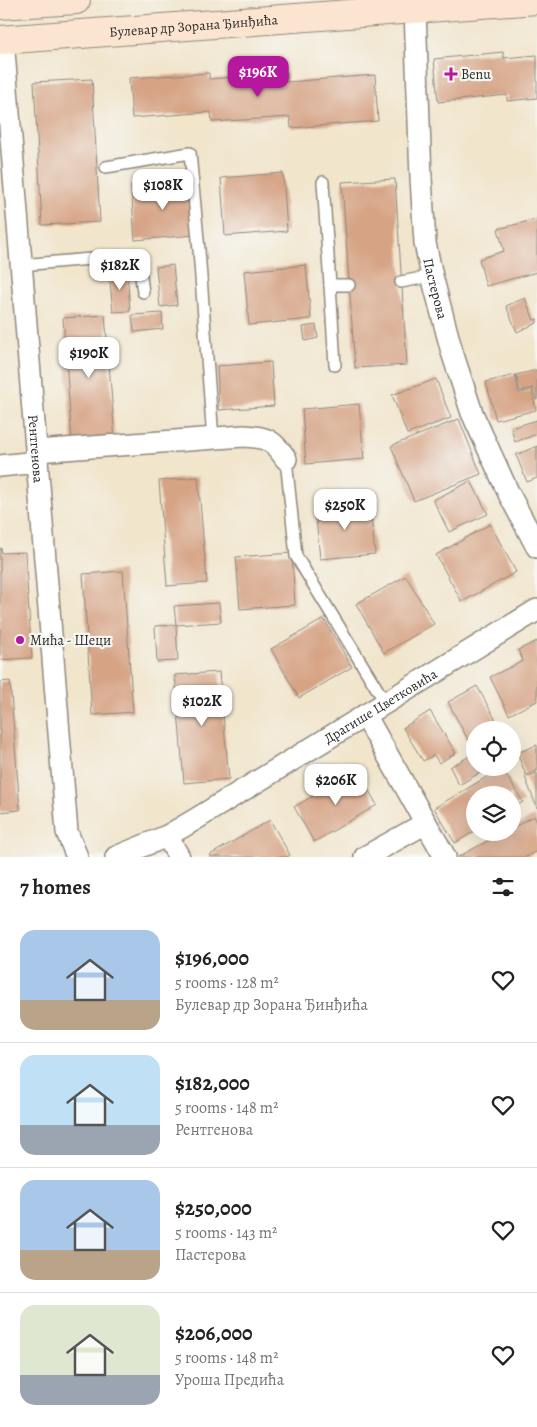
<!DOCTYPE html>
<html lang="en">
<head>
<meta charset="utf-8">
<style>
	body { margin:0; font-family:Alegreya,serif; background:#f6f6f6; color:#222; height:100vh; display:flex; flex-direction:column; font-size:19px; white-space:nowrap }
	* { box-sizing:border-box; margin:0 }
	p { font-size:16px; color:#767676 }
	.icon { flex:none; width:28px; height:28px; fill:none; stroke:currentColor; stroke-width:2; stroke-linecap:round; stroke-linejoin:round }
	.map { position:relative; height:857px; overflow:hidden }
	.drawer { display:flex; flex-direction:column; background:#fff; flex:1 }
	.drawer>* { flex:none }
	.buttons { position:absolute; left:466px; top:721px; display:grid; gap:10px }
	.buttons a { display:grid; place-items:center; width:55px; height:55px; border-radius:50%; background:#fff; box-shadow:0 5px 20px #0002; font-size:25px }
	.price { position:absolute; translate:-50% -42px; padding:0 11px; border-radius:10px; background:#fff; color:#222; font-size:16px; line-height:32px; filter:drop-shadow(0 1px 2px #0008) }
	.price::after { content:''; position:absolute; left:50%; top:30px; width:15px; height:11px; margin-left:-8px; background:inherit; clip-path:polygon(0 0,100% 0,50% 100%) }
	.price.selected { background:#b5179e; color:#fff }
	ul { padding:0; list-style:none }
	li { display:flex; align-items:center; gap:15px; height:125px; padding:0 20px }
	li+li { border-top:1px solid #e0e0e0 }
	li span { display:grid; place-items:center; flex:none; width:140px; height:100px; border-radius:15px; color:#555 }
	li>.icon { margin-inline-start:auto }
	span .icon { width:60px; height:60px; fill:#fffc; stroke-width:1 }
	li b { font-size:21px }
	h2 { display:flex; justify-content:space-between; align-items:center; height:60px; padding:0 20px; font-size:21px }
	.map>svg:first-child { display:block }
	.building { fill:#d6a384 }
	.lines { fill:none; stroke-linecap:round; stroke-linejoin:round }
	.service-casing { stroke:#8e887c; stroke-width:14 }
	.minor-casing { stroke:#8e887c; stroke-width:24 }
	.secondary-casing { stroke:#8e887c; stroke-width:30 }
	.service { stroke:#fff; stroke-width:11 }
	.minor { stroke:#fff; stroke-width:21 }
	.secondary { stroke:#fce5d0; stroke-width:28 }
	.poi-dot { fill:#b5179e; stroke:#f6f6f2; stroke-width:2 }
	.labels { text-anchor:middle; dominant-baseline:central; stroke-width:4.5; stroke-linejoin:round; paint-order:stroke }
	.street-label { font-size:14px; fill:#2b2b2b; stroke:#f6f6f2 }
	.poi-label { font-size:14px; fill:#2b2b2b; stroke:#f6f6f2; text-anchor:start }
</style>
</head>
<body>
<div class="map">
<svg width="537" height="857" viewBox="0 0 537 857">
	<rect width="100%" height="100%" fill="#f6f6f2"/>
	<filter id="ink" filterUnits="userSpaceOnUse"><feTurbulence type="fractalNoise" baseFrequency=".02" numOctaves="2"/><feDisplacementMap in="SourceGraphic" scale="10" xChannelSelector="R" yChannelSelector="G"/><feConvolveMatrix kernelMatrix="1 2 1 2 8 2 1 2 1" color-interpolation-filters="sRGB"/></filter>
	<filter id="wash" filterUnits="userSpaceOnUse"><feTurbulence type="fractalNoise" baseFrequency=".0096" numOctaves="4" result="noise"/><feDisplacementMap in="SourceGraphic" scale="20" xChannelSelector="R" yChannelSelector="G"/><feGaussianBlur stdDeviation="1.12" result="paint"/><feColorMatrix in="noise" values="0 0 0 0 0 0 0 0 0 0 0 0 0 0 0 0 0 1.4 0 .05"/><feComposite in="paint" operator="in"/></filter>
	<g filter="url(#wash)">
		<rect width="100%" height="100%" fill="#f1e5cc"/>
		<g id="blocks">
			<g class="building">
				<polygon points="503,52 504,58 537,55 537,98 507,101 507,95 438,102 434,59"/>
				<polygon points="209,73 209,79 287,73 287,82 375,75 378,121 291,128 290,117 212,122 211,112 132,118 129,78"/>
				<polygon points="92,79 100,222 42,225 34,82"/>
				<polygon points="283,173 287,231 225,236 221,178"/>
				<polygon points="395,179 407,365 355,368 342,182"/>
				<polygon points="191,182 195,235 135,240 131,186"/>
				<polygon points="537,219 537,272 486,286 479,259 504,251 498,229"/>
				<polygon points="173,265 177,305 160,307 156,267"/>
				<polygon points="306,265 311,319 249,325 244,271"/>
				<polygon points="127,270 130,311 113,312 109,272"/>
				<polygon points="525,298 534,320 537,319 537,323 517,332 506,306"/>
				<polygon points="162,313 163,329 134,332 132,315"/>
				<polygon points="105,315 115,439 72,442 63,318"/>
				<polygon points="316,325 318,338 305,341 303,327"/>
				<polygon points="271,362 274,406 219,410 217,366"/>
				<polygon points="537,370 537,400 536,400 533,388 520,391 516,375"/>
				<polygon points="515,375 519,393 532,390 536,410 496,420 486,382"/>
				<polygon points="436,379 451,418 407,434 392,395"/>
				<polygon points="359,404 364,459 306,464 302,409"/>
				<polygon points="459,419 481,474 414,501 391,446"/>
				<polygon points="537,420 537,434 515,442 511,428"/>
				<polygon points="537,446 537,478 527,482 516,455"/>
				<polygon points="198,477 207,583 167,586 159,481"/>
				<polygon points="471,481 488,514 449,532 433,500"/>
				<polygon points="370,504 375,554 320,559 315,509"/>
				<polygon points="490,524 516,572 462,602 436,555"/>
				<polygon points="0,548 1,548 2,553 25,552 32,658 0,660"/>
				<polygon points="292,553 295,605 240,609 236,557"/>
				<polygon points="123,571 133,712 92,715 83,574"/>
				<polygon points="406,576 434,624 384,653 356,604"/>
				<polygon points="219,603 221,622 176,625 178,661 157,662 155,626 176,625 174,606"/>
				<polygon points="324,619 352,667 299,698 271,649"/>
				<polygon points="537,641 537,701 509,715 490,677 523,661 518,650"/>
				<polygon points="219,672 229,779 184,783 175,675"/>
				<polygon points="10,681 20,810 0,812 0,682"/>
				<polygon points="477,686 498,724 486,730 475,730 475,736 468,740 448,702"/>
				<polygon points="430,711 456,753 439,763 434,755 423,761 403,728"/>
				<polygon points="537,745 537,771 526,775 517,753"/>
				<polygon points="475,753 475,768 488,768 459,785 450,767"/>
				<polygon points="502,768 523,802 512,808 512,795 475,795 475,831 455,843 434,808"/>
				<polygon points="357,770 377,805 314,842 294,807"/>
				<polygon points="537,773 537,808 525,777"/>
				<polygon points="534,816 537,822 537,851 526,857 458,857 504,832 512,832 512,828"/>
				<polygon points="270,820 290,855 287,857 211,857 210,855"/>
			</g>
		</g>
	</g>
	<g filter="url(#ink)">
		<use href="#blocks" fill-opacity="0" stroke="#8e887c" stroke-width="1"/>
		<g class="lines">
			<g class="service-casing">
				<g id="service">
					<polyline points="106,167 190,153 199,250 213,439"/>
					<polyline points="323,182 330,285 349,285"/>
					<polyline points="21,265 138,255 143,292"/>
					<polyline points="401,282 432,276"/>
					<polyline points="330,285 335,365"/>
					<polyline points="286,459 296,556 385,702"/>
				</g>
			</g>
			<g class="minor-casing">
				<g id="minor">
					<path id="s1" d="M415,10L421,178L425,243L432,276L452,352L472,413L509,494L537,547"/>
					<path id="s2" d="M3,39L67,832L77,857"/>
					<path d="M36,451L244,436C267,437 273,440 286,459"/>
					<polyline points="0,466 37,462"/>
					<polyline points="365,715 445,857"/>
					<polyline points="167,836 179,857"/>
					<path id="s3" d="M116,857L167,836L191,822L537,610"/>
					<polyline points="365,857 426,823"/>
				</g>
			</g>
			<g class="secondary-casing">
				<g id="secondary">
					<polyline points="0,5 76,0"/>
					<path id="s4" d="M0,40L537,0"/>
				</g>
			</g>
			<use href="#service" class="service"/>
			<use href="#minor" class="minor"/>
			<use href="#secondary" class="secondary"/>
		</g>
	</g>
	<g class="poi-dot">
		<path d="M448.5 66.5h5v5h5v5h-5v5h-5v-5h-5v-5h5z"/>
		<circle cx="20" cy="640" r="5"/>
	</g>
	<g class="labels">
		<g class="street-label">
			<text stroke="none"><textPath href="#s4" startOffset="194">Булевар др Зорана Ђинђића</textPath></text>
			<text stroke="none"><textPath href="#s1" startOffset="280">Пастерова</textPath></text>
			<text stroke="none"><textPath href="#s2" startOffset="411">Рентгенова</textPath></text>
			<text stroke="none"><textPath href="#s3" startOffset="305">Драгише Цветковића</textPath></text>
		</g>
		<g class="poi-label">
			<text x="461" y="74">Benu</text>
			<text x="30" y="640">Мића - Шеци</text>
		</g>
	</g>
</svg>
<div class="buttons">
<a><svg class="icon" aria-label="locate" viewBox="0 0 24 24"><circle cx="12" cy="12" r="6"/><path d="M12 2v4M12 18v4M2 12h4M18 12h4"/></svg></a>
<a><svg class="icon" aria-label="layers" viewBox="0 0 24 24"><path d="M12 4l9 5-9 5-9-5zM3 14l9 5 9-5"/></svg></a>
</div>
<b class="price selected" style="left:258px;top:98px">$196K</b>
<b class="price" style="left:163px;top:211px">$108K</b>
<b class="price" style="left:120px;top:291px">$182K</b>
<b class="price" style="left:89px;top:379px">$190K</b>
<b class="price" style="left:345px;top:531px">$250K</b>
<b class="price" style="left:202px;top:727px">$102K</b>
<b class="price" style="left:336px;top:806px">$206K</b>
</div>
<section class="drawer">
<h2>7 homes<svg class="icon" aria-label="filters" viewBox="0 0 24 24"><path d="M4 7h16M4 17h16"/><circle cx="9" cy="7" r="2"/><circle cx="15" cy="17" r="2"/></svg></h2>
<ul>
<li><span style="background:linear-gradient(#a9c7e8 70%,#b9a48a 0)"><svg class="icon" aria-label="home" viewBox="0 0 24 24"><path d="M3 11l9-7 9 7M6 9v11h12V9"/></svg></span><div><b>$196,000</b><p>5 rooms · 128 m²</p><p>Булевар др Зорана Ђинђића</p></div><svg class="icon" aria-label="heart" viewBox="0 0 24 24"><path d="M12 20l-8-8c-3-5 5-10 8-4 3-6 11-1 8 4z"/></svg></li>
<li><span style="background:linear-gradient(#bfe0f5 70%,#9aa5b1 0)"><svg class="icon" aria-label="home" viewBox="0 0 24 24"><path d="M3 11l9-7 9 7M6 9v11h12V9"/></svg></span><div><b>$182,000</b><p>5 rooms · 148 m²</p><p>Рентгенова</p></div><svg class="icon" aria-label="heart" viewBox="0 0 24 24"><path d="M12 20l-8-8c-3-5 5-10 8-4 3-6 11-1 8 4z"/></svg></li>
<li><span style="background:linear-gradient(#a9c7e8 70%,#b9a48a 0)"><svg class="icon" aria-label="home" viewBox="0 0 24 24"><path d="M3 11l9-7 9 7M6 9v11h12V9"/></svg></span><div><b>$250,000</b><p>5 rooms · 143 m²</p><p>Пастерова</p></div><svg class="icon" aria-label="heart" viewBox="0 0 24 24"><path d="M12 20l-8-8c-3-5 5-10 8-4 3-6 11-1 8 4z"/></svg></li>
<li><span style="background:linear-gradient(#dfe7d0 70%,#9aa5b1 0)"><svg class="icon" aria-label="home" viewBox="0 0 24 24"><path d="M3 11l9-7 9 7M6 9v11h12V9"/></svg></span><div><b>$206,000</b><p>5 rooms · 148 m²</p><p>Уроша Предића</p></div><svg class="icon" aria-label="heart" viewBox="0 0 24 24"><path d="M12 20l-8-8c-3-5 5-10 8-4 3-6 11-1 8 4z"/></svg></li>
</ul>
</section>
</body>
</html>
